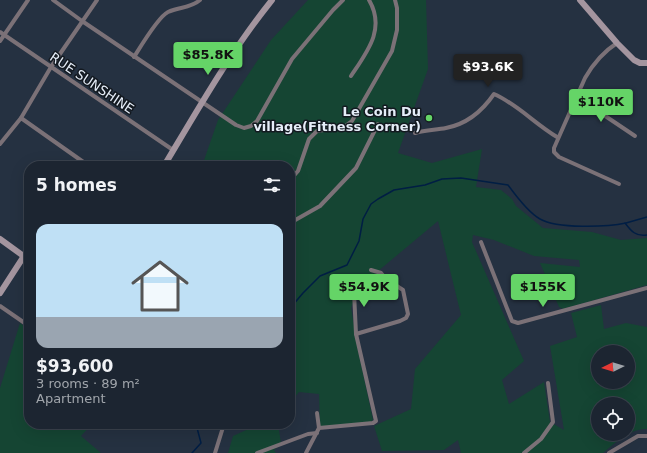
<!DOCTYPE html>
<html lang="en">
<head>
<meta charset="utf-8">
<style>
	body { margin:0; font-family:"DejaVu Sans",sans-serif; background:#29313d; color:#f1f3f6; height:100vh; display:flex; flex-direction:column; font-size:15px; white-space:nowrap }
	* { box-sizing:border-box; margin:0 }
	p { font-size:13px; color:#a0a5ab }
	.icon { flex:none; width:22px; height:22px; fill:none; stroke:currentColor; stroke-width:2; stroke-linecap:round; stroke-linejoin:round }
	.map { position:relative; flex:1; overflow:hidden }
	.panel { position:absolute; left:24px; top:161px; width:271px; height:268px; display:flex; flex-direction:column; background:#1c2531; border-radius:16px; box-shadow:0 4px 16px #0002,0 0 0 1px #3a424d }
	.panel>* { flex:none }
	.needle { width:26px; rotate:265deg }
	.buttons { position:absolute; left:591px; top:345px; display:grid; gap:8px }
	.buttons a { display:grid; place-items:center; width:44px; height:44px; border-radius:50%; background:#1c2531; box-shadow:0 4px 16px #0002,0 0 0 1px #3a424d; font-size:20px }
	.price { position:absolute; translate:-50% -34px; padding:0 9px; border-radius:4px; background:#65d467; color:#111; font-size:13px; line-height:26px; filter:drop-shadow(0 1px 2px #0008) }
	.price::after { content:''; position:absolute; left:50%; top:24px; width:12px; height:9px; margin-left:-6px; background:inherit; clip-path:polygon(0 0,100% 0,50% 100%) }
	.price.active { background:#222; color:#fff }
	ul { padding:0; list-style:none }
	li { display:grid; align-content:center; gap:8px; height:212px; padding:0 12px }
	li+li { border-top:1px solid #3a424d }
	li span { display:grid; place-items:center; height:124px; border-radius:12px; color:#555 }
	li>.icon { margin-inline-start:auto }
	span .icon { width:72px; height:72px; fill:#fffc; stroke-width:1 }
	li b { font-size:17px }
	h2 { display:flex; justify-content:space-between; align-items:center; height:48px; padding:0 12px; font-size:17px }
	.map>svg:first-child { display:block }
	.green { fill:#154533; fill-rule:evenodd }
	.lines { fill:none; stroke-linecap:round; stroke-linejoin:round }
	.stream { stroke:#001e44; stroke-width:1.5 }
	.street { stroke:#7b7177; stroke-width:4 }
	.secondary { stroke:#a4959f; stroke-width:6 }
	.poi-dot { fill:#65d467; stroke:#131920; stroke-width:1.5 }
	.labels { text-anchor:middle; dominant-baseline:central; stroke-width:3; stroke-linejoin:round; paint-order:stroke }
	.street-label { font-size:13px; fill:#e5edf8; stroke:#131920 }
	.poi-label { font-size:13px; font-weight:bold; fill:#e5edf8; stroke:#131920; text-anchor:end }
</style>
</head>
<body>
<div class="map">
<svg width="647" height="453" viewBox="0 0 647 453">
	<rect width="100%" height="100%" fill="#253141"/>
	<g class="green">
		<path d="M308,0H426L428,69L398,153L432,163L482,149L476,187L501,190L512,199L516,206L543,228L592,232L621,240L647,238V285L563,309L559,307L540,263L580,267L579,260L534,256L494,240L473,235L472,242L524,361L502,380L509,404L544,382L550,422L564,430L550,346L577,337L571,313L601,305L604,329L626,323L647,327V429C630,428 615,443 603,453H461L458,440L444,450L382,451L374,426L411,409L415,369L461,315L438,221L359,287L351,308L359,355L373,420L370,422L320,427L319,394L299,392L290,403V166H202L218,120L271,40ZM598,352H628V382H598ZM598,404H628V434H598Z"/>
		<polygon points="20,323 29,330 29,424 92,424 81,436 101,453 0,453 0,388"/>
		<polygon points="259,424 278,424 281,443 274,450 276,453 228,453 233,436"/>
	</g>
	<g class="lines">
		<g class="stream">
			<path d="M625,223C631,231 636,237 647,235"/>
			<path d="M290,311L292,306L303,293L320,276L347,265L359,241L363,219L371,204L378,199L394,190L425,185L442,179L461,178L508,185C516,196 529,213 540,219C557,229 607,227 626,223C633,221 640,219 647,217"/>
			<polyline points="192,453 201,443 196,424"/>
		</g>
		<g class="street">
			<polyline points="53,0 82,21 236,125 244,128 251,126 257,121 292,59 333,10 343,0"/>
			<polyline points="0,32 173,150"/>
			<polyline points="0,41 28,0"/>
			<path d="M617,43C603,52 593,64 585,78L554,148V152L559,157L619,184"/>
			<path d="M134,57C141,46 158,17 168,12C179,7 191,8 200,0"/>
			<path d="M351,76C367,52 386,29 369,0"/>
			<polyline points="577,97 635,136"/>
			<polyline points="21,118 51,67 97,0"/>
			<path d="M415,133C426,130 436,130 446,128C467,124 483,110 494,94C517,104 535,124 557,137"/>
			<polyline points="0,144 21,118 89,166"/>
			<polyline points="290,180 298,171 309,139 317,131 344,127 352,121 392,51 397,30 397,8 395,0"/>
			<polyline points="290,223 320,206 356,168 378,124"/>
			<polyline points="481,242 512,321 518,323 647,288"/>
			<polyline points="24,256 29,249"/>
			<polyline points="352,288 354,292 356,334"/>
			<polyline points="0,306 29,326"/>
			<polyline points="317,413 319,428"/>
			<polyline points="215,453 224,424"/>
			<polyline points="257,453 308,434 317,433"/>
			<polyline points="306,453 319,428 373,423 376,421 356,334 400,321 406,318 408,314 403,290 386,279 381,273 371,270"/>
			<polyline points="524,453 541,439 553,422 548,383"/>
			<polyline points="609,453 638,436 647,436"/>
		</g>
		<g class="secondary">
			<polyline points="580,0 617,43 634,60 640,63 647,63"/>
			<path d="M164,166C198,109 231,51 272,0"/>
			<polyline points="0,239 29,260"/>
			<polyline points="0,293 24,256"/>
		</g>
	</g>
	<circle class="poi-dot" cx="429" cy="118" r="4"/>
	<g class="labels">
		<g class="street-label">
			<text transform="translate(92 83) rotate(34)">RUE SUNSHINE</text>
		</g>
		<g class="poi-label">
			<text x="421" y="111">Le Coin Du<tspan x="421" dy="15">village(Fitness Corner)</tspan></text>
		</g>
	</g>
</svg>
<div class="buttons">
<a><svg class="needle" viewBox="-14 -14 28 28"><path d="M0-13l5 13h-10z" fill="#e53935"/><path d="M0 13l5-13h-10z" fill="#a0a5ab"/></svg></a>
<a><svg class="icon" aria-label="locate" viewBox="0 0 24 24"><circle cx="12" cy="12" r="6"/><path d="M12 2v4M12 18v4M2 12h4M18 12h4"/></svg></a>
</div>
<b class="price" style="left:208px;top:76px">$85.8K</b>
<b class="price active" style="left:488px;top:88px">$93.6K</b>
<b class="price" style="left:601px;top:123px">$110K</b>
<b class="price" style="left:364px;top:308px">$54.9K</b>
<b class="price" style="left:543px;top:308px">$155K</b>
<section class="panel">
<h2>5 homes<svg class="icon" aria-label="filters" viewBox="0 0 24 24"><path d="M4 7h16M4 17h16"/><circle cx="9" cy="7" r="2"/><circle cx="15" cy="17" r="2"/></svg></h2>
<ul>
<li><span style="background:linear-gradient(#bfe0f5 75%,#9aa5b1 0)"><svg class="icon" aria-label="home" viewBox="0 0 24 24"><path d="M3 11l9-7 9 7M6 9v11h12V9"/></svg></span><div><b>$93,600</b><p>3 rooms · 89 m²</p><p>Apartment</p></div></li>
</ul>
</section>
</div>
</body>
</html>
